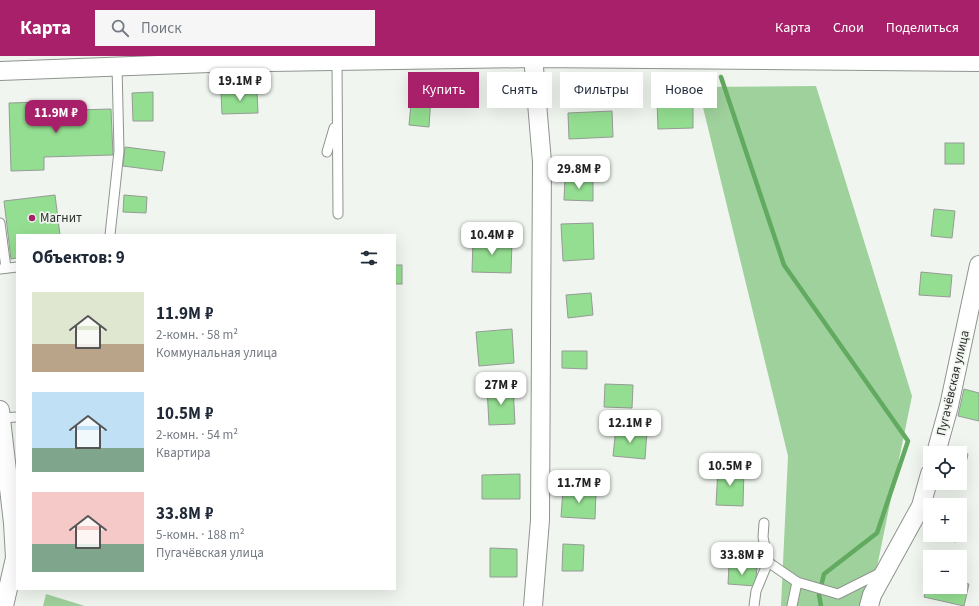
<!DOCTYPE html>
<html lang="ru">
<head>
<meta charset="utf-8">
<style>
	body { margin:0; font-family:"Source Sans 3",sans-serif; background:#f6f6f7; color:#1f2937; height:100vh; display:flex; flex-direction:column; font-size:15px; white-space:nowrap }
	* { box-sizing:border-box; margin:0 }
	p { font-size:13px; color:#747a83 }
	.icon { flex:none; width:22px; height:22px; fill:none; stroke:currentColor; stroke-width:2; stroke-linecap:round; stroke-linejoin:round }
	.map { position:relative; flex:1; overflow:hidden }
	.drawer { position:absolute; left:16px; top:178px; width:380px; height:356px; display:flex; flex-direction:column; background:#fff; border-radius:0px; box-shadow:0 4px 16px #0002 }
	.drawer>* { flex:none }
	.top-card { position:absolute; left:408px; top:16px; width:380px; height:36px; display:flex; gap:8px }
	.tools { position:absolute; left:923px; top:390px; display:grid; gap:8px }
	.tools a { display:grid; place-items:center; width:44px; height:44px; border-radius:0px; background:#fff; box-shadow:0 4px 16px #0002; font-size:20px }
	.price { position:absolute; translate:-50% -34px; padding:0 9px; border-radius:8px; background:#fff; color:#222; font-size:13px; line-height:26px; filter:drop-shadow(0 1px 2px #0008) }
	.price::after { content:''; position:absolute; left:50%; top:24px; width:12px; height:9px; margin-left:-6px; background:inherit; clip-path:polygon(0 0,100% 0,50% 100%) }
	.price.selected { background:#a72069; color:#fff }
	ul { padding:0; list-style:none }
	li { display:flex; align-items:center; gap:12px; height:100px; padding:0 16px }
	li span { display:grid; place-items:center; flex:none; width:112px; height:80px; border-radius:0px; color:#555 }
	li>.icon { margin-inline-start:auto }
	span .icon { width:48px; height:48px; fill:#fffc; stroke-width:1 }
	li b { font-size:17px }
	h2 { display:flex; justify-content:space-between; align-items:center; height:48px; padding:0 16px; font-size:17px }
	.tag { padding:0 14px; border-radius:0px; background:#fff; box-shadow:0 4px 16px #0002; font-size:14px; line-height:36px }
	.tag.selected { background:#a72069; color:#fff }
	header { display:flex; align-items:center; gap:24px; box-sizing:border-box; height:56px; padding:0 20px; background:#a72069; color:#fff }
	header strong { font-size:19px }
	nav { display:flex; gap:22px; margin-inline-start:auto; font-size:14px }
	.search { width:280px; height:36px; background:#f6f6f7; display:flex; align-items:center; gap:10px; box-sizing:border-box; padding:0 14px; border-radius:0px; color:#747a83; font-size:15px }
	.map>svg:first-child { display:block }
	.green { fill:#9fd19c }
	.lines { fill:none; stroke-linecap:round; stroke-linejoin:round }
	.stream { stroke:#62aa60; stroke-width:4.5 }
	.building { fill:#94de91; stroke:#959b95 }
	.lane-casing { stroke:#8e948e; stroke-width:11 }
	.street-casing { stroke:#8e948e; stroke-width:20 }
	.lane { stroke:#fff; stroke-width:9 }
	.street { stroke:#fff; stroke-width:18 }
	.poi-dot { fill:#a72069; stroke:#f0f6ef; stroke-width:1.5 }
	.labels { text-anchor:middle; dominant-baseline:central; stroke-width:3.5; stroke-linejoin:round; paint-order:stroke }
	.poi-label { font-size:13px; fill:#2d2f2d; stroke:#f0f6ef; text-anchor:start }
	.street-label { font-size:13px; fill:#2d2f2d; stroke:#f0f6ef }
</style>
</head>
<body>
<header>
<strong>Карта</strong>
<div class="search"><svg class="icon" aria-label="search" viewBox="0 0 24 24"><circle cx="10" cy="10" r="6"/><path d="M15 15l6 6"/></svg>Поиск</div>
<nav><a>Карта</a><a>Слои</a><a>Поделиться</a></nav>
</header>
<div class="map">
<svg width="979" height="550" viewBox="0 0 979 550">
	<rect width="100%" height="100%" fill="#f0f6ef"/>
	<g class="green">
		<polygon points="816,30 912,340 869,550 781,550 788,400 698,31"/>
		<polygon points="46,538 85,550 43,550"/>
	</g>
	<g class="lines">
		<polyline class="stream" points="721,21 784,209 908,385 877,477 824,518 819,539 821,550"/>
	</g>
	<g class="building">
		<polygon points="257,35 258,57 222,58 221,36"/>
		<polygon points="153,36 153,65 133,65 132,37"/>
		<polygon points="412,38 431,40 429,71 409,69"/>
		<polygon points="693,43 693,72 658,73 657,44"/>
		<polygon points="42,46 43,55 111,53 113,99 44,101 44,114 11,115 9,47"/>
		<polygon points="612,55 613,81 569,83 568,57"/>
		<rect x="945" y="87" width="19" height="21"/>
		<polygon points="125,91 165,96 162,115 123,110"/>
		<polygon points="565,122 593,123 593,145 564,144"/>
		<polygon points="55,139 60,179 17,179 17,202 11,203 4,145"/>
		<polygon points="124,139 147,141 146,157 123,156"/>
		<polygon points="934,153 955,155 952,182 931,180"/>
		<polygon points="593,167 594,203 563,205 561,168"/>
		<polygon points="473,184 512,185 511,217 472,216"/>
		<rect x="395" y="209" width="7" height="19"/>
		<polygon points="921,216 952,219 950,241 919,239"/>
		<polygon points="591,237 593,259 568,262 566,239"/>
		<polygon points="512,273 514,307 479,310 476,276"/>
		<polygon points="562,295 587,295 587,313 562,312"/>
		<polygon points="605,328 633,329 632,352 604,351"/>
		<polygon points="513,330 515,368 489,369 487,331"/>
		<polygon points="964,333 979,337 979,365 958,360"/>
		<polygon points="616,372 647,375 645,403 613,400"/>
		<polygon points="945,392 968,398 963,421 960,420 960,397 943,397"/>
		<polygon points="718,412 744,413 743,450 716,449"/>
		<polygon points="520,418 520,443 482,443 482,419"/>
		<polygon points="563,433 596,435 595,463 561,461"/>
		<polygon points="929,448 932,449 930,449 930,479 957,479 956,486 924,480"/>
		<polygon points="563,488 584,489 583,515 562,515"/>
		<polygon points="490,492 517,493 517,521 490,521"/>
		<polygon points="729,509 757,512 755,530 728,528"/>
		<polygon points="929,519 930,531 960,531 960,526 969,528 964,550 924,541"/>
	</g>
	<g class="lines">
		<g class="lane-casing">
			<g id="lane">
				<polyline points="337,5 338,158"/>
				<polyline points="327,96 334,72"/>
				<polyline points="0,167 6,212"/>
				<polyline points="110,179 119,95 117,10"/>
				<polyline points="0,213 17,211"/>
				<polyline points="1,362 17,361"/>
				<polyline points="764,467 763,481 768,506 797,526"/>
				<polyline points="754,550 756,535 768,506"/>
				<polyline points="792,550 797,526 838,538 882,516"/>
			</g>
		</g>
		<g class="street-casing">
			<g id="street">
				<polyline points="533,0 542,106 540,464 533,550"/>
				<polyline points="0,15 210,7 533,2 979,6"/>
				<polyline points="0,354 13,467 15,502 4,550"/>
				<polyline points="936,397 949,350 979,209"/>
				<polyline points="869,550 872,539 921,450 930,418"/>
			</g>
		</g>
		<use href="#lane" class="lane"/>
		<use href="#street" class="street"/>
	</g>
	<circle class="poi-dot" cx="32" cy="162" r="4"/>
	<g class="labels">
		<g class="poi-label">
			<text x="40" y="162">Магнит</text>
		</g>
		<g class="street-label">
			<text transform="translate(953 327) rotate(-77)">Пугачёвская улица</text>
		</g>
	</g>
</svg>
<div class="tools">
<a><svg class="icon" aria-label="locate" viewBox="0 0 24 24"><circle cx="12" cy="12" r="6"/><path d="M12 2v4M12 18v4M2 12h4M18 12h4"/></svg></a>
<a>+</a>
<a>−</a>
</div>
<b class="price" style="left:240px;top:46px">19.1M ₽</b>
<b class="price selected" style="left:56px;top:78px">11.9M ₽</b>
<b class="price" style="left:579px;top:134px">29.8M ₽</b>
<b class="price" style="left:492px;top:200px">10.4M ₽</b>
<b class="price" style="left:501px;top:350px">27M ₽</b>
<b class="price" style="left:630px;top:388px">12.1M ₽</b>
<b class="price" style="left:730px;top:431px">10.5M ₽</b>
<b class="price" style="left:579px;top:448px">11.7M ₽</b>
<b class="price" style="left:742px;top:520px">33.8M ₽</b>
<div class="top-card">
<a class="tag selected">Купить</a>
<a class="tag">Снять</a>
<a class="tag">Фильтры</a>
<a class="tag">Новое</a>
</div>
<section class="drawer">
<h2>Объектов: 9<svg class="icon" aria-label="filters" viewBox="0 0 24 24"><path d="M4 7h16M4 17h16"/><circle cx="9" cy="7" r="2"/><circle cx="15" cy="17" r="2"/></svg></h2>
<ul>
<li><span style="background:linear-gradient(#dfe7d0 65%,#b9a48a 0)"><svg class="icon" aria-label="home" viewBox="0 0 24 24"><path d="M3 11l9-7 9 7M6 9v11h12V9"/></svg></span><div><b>11.9M ₽</b><p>2-комн. · 58 m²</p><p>Коммунальная улица</p></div></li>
<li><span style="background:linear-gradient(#bfe0f5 70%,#7fa58c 0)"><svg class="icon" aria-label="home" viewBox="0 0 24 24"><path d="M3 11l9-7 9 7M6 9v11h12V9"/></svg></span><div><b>10.5M ₽</b><p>2-комн. · 54 m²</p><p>Квартира</p></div></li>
<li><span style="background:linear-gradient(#f6c9c9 65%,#7fa58c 0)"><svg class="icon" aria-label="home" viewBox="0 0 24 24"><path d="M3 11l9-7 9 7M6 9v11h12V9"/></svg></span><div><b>33.8M ₽</b><p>5-комн. · 188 m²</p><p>Пугачёвская улица</p></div></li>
</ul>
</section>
</div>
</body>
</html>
